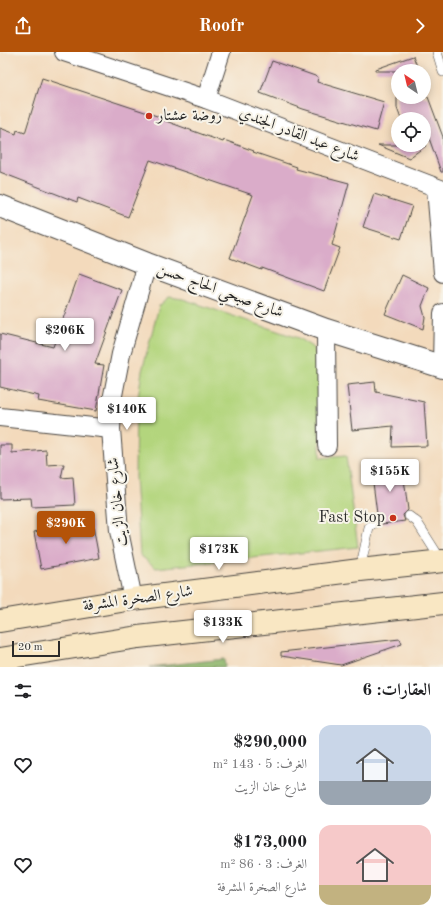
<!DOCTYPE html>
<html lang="ar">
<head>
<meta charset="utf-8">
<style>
	body { margin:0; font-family:"Old Standard TT",Amiri,serif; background:#f2f2f2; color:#202124; direction:rtl; height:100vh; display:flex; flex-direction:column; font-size:15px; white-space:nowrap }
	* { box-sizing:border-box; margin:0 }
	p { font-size:13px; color:#757577 }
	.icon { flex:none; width:22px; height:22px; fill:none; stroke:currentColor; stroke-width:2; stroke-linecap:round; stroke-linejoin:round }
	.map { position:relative; height:615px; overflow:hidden; direction:ltr }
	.side { display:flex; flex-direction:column; background:#fff; flex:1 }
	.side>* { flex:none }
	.needle { width:26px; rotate:325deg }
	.controls { position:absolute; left:391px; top:12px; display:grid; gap:8px }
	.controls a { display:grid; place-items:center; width:40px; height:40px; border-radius:50%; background:#fff; box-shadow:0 2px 10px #0003; font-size:20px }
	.scale { position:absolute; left:12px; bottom:10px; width:48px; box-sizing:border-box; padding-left:4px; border:2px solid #2b2b2b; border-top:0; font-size:11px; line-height:14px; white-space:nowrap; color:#2b2b2b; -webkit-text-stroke:3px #f7f3e8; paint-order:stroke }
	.price { position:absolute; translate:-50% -34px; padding:0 9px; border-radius:4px; background:#fff; color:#222; font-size:13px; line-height:26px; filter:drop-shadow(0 1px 2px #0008) }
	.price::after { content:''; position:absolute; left:50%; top:24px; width:12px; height:9px; margin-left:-6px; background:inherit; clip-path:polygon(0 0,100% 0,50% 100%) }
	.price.current { background:#b45309; color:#fff }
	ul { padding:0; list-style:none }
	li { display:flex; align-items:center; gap:12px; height:100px; padding:0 12px }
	li span { display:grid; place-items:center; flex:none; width:112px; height:80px; border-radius:12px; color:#555 }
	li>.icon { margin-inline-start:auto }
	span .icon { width:48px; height:48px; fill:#fffc; stroke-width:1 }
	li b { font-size:17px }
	h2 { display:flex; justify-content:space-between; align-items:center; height:48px; padding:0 12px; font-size:17px }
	header { display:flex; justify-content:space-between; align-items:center; height:52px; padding:0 12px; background:#b45309; color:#fff; font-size:18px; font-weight:700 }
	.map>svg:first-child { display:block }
	.green { fill:#b3d57d; stroke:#6f8054 }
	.forest { fill:#8eb66c; stroke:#5c704c }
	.building { fill:#daacc9 }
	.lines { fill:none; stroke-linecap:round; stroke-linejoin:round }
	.service-casing { stroke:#494541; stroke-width:10 }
	.minor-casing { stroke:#494541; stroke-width:20 }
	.tertiary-casing { stroke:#494541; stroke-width:24 }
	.secondary-casing { stroke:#494541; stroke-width:24 }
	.service { stroke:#fff; stroke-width:9 }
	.minor { stroke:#fff; stroke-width:18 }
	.tertiary { stroke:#fff; stroke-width:22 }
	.secondary { stroke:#f9e7c3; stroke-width:22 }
	.poi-dot { fill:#c8321e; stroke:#f7f3e8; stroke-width:1.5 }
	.labels { text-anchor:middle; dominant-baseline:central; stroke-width:4; stroke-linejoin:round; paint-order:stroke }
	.poi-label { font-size:16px; fill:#2b2b2b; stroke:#f7f3e8; text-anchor:start }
	.street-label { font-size:16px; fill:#2b2b2b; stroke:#f7f3e8 }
</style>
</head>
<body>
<header><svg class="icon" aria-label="forward" viewBox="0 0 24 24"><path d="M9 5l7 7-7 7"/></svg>Roofr<svg class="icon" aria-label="share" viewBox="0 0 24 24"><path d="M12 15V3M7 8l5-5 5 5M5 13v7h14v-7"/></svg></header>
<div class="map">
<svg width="443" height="615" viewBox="0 0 443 615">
	<rect width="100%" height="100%" fill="#f7f3e8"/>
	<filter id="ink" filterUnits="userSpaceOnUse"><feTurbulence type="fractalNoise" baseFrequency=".025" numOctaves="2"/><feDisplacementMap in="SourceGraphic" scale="8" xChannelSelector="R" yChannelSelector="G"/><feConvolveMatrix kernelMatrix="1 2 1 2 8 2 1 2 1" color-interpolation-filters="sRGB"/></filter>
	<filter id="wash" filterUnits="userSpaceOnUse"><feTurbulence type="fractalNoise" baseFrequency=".012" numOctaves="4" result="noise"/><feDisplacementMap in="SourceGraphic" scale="16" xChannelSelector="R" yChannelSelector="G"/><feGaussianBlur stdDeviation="0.9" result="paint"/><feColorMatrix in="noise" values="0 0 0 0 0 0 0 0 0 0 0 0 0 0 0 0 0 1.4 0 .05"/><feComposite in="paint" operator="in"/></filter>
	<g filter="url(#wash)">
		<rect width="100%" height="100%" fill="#f3dabc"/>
		<polygon class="green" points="169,245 183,247 298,286 312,295 319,308 320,406 346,404 358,495 156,516 140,503 135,425 136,359 142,319 159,254"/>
		<polygon class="forest" points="224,607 225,615 149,615"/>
		<g id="blocks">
			<g class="building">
				<polygon points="413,4 419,19 376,19 376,17"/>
				<polygon points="272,9 318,25 317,30 384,50 376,79 303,57 260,41"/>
				<polygon points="42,26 163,66 163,68 223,90 224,88 254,99 253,100 297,115 296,117 349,131 332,193 340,196 324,239 262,216 262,218 230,206 253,143 150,108 128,165 78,146 77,150 0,120 0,76 16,82 17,78 25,81"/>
				<polygon points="397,45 428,45 443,85 443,120 441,120 424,72 424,67 401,67 397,56"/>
				<polygon points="378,93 427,93 409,106"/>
				<polygon points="374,142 412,154 401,187 363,175"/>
				<polygon points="79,222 122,238 95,312 104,313 96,359 38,349 39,344 0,335 0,282 53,295"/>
				<polygon points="402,223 429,236 422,254 425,265 423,277 385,262"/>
				<polygon points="375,330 376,340 424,350 427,394 392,395 393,374 352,378 347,333"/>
				<polygon points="0,393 12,393 12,401 46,398 47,413 64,412 61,426 73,425 75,453 32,455 31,446 0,447"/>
				<polygon points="402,411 408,458 403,463 405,469 382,472 383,464 377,462 371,415"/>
				<polygon points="92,469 99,506 41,517 34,480"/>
				<polygon points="400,587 402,592 341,613 281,604 281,600"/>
			</g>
		</g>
	</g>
	<g filter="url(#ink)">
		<use href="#blocks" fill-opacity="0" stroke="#494541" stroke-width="1"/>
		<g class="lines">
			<g class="service-casing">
				<g id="service">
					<polyline points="437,0 443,20"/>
					<polyline points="409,464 417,470 441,508"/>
					<polyline points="360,518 369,476 378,468"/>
				</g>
			</g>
			<g class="minor-casing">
				<g id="minor">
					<polyline points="64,0 206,47 443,138"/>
					<polyline points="206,47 221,0"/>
					<polyline points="436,136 443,221"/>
					<polyline points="326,278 327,394"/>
					<polyline points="442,315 443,261"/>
					<polyline points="0,365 111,377"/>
					<polyline points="133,547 119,479 111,377 113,343 121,302 147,212"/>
				</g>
			</g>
			<g class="tertiary-casing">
				<polyline id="tertiary" points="0,154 147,212 326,278 443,315"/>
			</g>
			<g class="secondary-casing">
				<g id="secondary">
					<polyline points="0,569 133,547 360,518 443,509"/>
					<polyline points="0,607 138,585 443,551"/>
				</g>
			</g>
			<use href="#service" class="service"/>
			<use href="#minor" class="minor"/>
			<use href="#tertiary" class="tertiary"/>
			<use href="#secondary" class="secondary"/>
		</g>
	</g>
	<g class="poi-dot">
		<circle cx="149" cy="64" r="4"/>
		<circle cx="393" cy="466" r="4"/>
	</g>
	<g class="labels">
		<g class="poi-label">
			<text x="157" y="64">روضة عشتار</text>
			<text x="385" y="466" text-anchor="end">Fast Stop</text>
		</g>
		<g class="street-label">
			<text transform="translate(299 83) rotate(21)">شارع عبد القادر الجندي</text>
			<text transform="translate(220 239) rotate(20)">شارع صبحي الحاج حسن</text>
			<text transform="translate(118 450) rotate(-96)">شارع خان الزيت</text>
			<text transform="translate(138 547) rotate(-8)">شارع الصخرة المشرفة</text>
		</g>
	</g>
</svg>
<div class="controls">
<a><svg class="needle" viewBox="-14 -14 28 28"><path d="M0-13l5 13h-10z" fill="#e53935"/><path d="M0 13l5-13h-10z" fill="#757577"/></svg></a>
<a><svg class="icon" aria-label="locate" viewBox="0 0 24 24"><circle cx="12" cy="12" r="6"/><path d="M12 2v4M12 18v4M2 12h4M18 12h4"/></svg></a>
</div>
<div class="scale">20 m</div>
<b class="price" style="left:65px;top:300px">$206K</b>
<b class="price" style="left:127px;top:379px">$140K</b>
<b class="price" style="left:390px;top:441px">$155K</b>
<b class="price current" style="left:66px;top:493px">$290K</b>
<b class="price" style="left:219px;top:519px">$173K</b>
<b class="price" style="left:223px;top:592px">$133K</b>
</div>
<section class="side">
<h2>العقارات: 6<svg class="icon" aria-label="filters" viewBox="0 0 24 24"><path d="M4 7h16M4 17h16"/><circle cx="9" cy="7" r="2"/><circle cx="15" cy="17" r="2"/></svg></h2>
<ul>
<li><span style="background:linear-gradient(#c9d6e8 70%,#9aa5b1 0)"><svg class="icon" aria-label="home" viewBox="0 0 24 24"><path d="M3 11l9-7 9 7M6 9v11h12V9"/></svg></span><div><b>$290,000</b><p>الغرف: 5 · 143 m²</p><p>شارع خان الزيت</p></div><svg class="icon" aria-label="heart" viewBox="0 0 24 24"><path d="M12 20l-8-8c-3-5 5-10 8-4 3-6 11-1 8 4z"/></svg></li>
<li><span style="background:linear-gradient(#f6c9c9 75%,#c2b280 0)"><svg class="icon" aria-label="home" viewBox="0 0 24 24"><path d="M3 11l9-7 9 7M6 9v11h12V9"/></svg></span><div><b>$173,000</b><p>الغرف: 3 · 86 m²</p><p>شارع الصخرة المشرفة</p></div><svg class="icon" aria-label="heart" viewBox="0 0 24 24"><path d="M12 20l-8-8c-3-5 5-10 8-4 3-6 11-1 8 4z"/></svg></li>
</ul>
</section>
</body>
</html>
